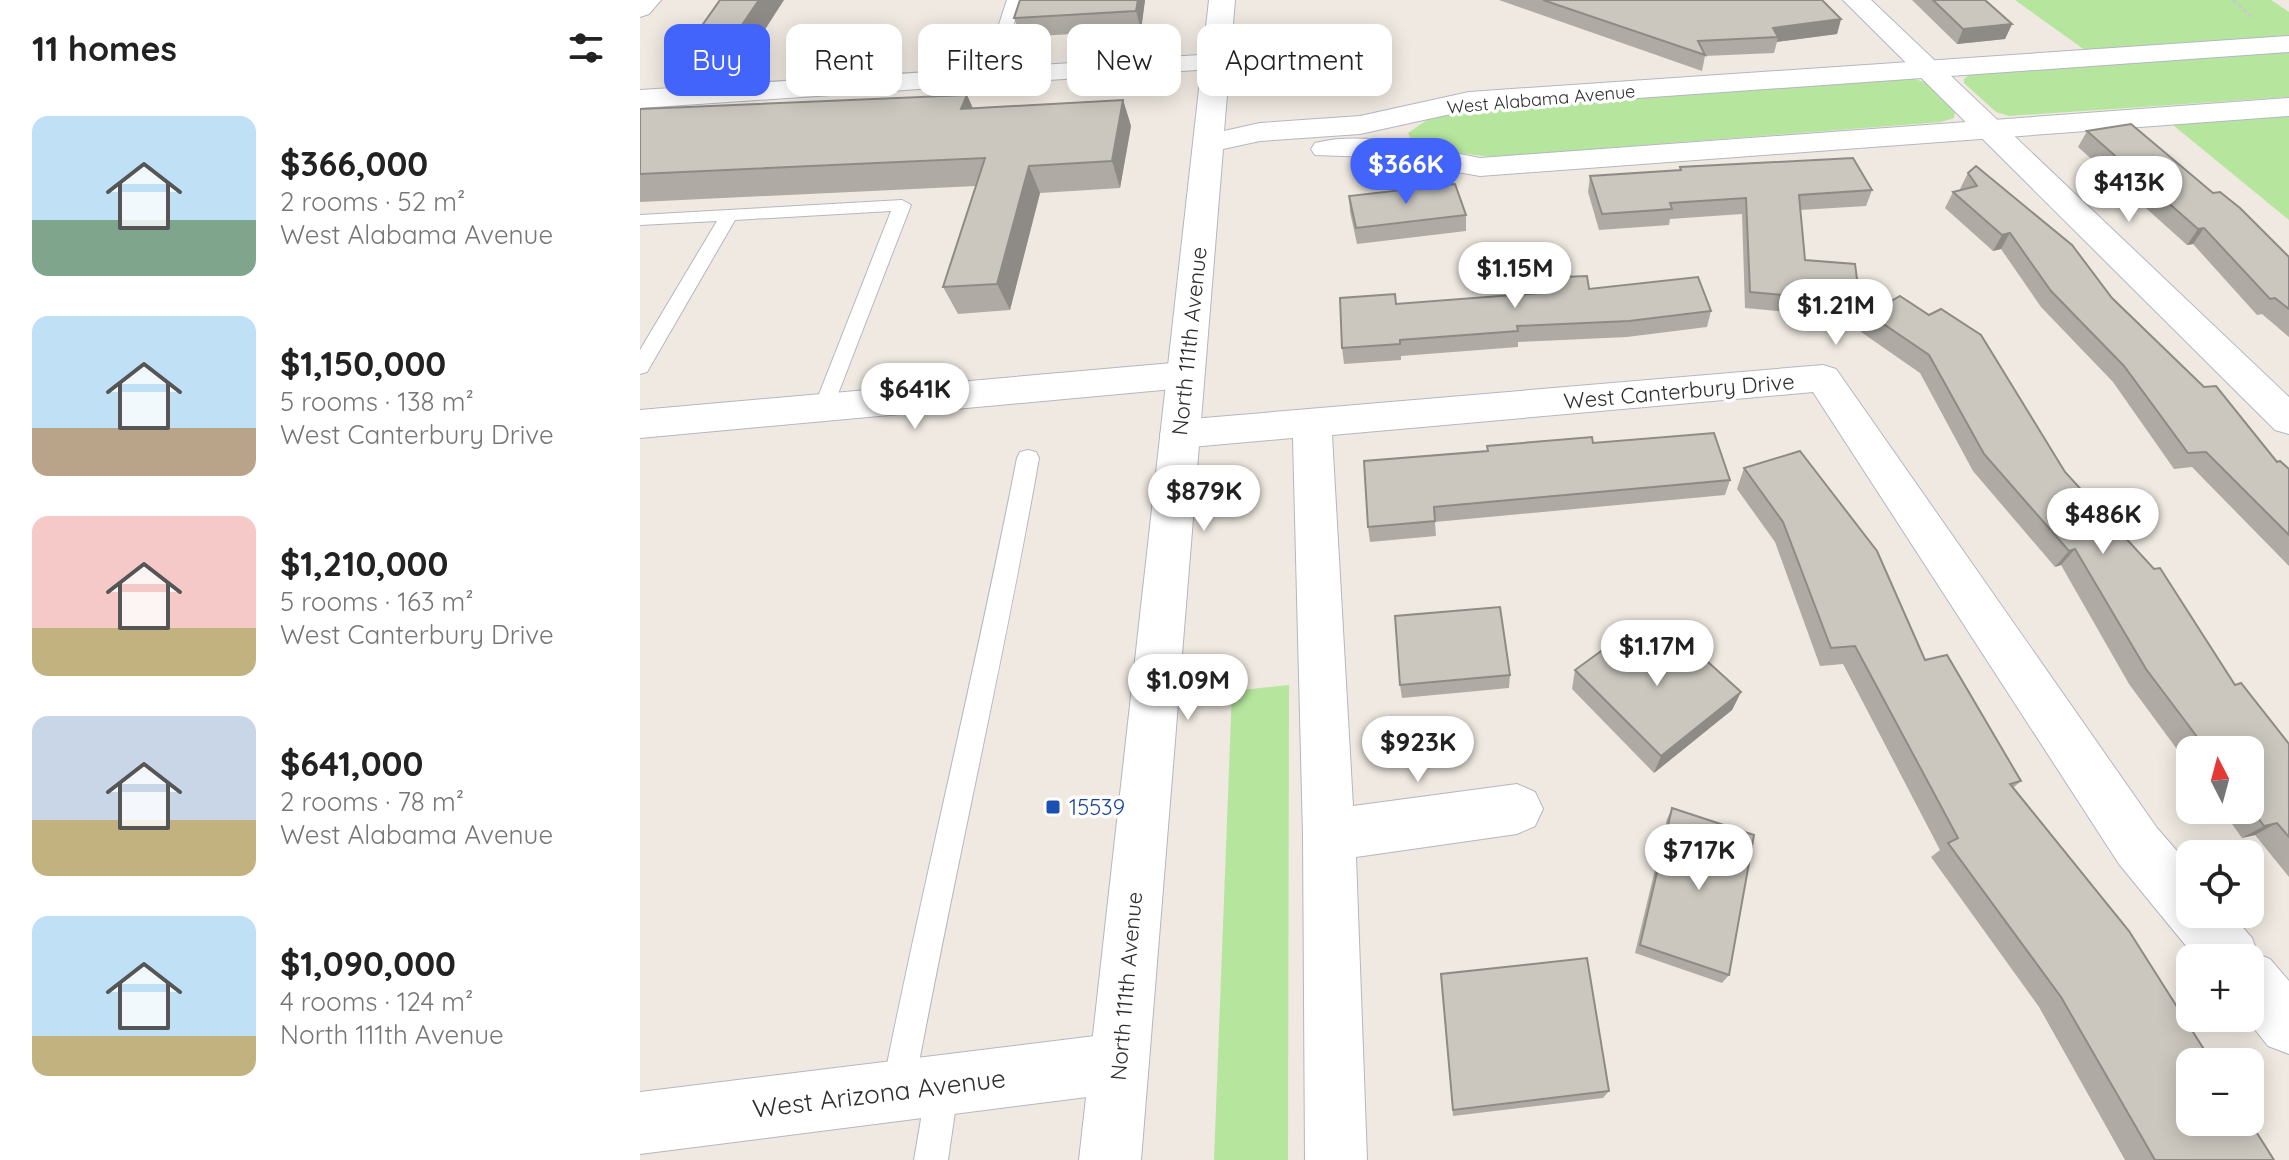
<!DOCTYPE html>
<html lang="en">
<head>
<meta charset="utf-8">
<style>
	body { margin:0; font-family:Quicksand,sans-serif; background:#f6f6f6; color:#222; height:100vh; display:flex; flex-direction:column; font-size:30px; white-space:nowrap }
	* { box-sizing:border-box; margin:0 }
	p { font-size:26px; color:#767676 }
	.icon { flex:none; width:44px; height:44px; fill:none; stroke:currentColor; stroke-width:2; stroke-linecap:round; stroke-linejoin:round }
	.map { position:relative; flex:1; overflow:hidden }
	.panel { display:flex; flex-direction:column; background:#fff; width:640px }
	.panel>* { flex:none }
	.banner { position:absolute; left:24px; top:24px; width:760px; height:72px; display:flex; gap:16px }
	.needle { width:52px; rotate:354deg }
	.controls { position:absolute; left:1536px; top:736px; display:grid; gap:16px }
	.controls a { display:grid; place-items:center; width:88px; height:88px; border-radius:16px; background:#fff; box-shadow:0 4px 20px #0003; font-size:40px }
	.price { position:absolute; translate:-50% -68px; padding:0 18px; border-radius:28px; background:#fff; color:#222; font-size:26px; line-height:52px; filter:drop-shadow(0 2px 4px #0008) }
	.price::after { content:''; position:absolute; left:50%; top:48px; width:24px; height:18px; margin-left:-12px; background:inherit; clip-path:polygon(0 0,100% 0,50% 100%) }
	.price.active { background:#4264fb; color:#fff }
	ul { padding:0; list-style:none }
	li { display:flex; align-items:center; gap:24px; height:200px; padding:0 32px }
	li span { display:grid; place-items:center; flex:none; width:224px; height:160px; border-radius:16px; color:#555 }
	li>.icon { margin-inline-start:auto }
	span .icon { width:96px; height:96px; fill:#fffc; stroke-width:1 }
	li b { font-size:34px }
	h2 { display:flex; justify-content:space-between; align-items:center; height:96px; padding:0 32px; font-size:34px }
	.chip { padding:0 28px; border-radius:16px; background:#fff; box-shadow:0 4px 20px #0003; font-size:28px; line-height:72px }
	.chip.active { background:#4264fb; color:#fff }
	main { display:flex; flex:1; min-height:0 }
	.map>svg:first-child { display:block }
	.green { fill:#b6e59e }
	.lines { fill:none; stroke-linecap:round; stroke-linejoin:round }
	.service-casing { stroke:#b4b7c1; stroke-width:2 }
	.minor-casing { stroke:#b4b7c1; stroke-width:2 }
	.tertiary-casing { stroke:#b4b7c1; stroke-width:2 }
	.path { stroke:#c9c9c9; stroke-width:3; stroke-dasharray:4 3; stroke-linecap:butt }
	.service { fill:#fff; fill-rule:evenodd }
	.minor { fill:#fff; fill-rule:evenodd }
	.tertiary { fill:#fff; fill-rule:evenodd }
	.wall { fill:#afaba4 }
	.shaded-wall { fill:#8e8b86 }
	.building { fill:#cbc7bf; stroke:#8e8b86; stroke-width:2 }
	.transit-dot { fill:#1a4fb4; stroke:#fff; stroke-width:3 }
	.labels { text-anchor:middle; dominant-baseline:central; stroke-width:7; stroke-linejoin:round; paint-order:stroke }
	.far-street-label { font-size:18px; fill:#2e2e2e; stroke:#fff }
	.street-label { font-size:22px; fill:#2e2e2e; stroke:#fff }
	.transit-label { font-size:22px; fill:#164399; stroke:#fff; text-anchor:start }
	.near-street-label { font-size:26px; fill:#2e2e2e; stroke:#fff }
</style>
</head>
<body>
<main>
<section class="panel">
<h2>11 homes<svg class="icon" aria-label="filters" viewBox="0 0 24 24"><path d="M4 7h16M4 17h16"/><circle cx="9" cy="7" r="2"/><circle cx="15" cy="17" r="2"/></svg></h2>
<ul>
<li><span style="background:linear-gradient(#bfe0f5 65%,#7fa58c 0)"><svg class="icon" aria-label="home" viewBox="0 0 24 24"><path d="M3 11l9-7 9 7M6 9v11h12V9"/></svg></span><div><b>$366,000</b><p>2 rooms · 52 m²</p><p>West Alabama Avenue</p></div></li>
<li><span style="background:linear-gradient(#bfe0f5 70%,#b9a48a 0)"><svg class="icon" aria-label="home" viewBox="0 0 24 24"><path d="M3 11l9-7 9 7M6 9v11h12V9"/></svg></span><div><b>$1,150,000</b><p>5 rooms · 138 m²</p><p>West Canterbury Drive</p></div></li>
<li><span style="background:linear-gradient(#f6c9c9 70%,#c2b280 0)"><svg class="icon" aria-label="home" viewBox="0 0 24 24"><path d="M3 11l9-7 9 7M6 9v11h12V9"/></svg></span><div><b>$1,210,000</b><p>5 rooms · 163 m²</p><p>West Canterbury Drive</p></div></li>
<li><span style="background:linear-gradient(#c9d6e8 65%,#c2b280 0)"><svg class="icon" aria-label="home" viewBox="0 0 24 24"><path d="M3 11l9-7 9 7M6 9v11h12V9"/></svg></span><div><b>$641,000</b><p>2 rooms · 78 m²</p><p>West Alabama Avenue</p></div></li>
<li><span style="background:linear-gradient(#bfe0f5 75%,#c2b280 0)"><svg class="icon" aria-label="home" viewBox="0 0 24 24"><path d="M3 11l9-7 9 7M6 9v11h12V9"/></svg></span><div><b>$1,090,000</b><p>4 rooms · 124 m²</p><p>North 111th Avenue</p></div></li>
</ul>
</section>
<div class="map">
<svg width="1649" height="1160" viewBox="0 0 1649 1160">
	<rect width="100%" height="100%" fill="#efe9e1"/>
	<g class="green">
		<polygon points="1375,0 1631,0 1649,12 1649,44 1456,58"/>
		<polygon points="1649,50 1649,97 1369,116 1356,112 1324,83 1324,79 1331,73"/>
		<polygon points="1271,78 1288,83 1315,110 1314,118 1301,122 852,157 786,149 773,144 768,133 790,118 830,109"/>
		<polygon points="1649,107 1649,220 1522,116"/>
		<polygon points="649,685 648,1160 574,1160 592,691"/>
	</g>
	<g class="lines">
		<g class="service-casing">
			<g id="service">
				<polygon points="367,0 381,0 358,76 350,81 342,76"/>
				<polygon points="262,200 271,205 191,412 177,412 174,407 251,211 95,220 7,372 0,374 0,350 77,221 0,225 0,215"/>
				<path d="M388,450L396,452L399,458C362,669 313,878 274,1089L270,1101L258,1105L246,1101L242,1089C284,878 336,669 377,458L380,452Z"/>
				<polygon points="303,1068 315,1072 319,1084 308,1160 274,1160 287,1084 291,1072"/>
			</g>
		</g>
		<g class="minor-casing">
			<g id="minor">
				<polygon points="0,0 21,0 9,14 0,17"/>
				<polygon points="1203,0 1231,0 1649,397 1649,434 1635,430"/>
				<polygon points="576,54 586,56 590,62 586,68 0,108 0,90"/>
				<polygon points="544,362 557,366 563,375 557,384 544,388 0,438 0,410"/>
				<polygon points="1183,365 1196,369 1517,828 1550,866 1550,914 1591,914 1612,938 1618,954 1630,959 1649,981 1649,1054 1628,1046 1606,1018 1610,1018 1610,958 1556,958 1479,864 1173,392 692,435 713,806 877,784 895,792 903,809 895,826 877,834 716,857 727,1160 665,1160 663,835 653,438 540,448 526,444 520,434 526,424 540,420"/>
				<polygon points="479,1033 500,1042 509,1063 500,1084 479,1093 0,1154 0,1092"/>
			</g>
		</g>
		<g class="tertiary-casing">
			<g id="tertiary">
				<polygon points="569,0 595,0 584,131 620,123 720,116 829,92 1649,36 1649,52 829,110 720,134 620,141 583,149 501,1160 439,1160"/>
				<path d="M1649,98V116L840,176L732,157L675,155L671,149L675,143C728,130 788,149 840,158Z"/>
			</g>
		</g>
		<polyline class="path" points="1593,0 1612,17"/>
		<use href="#service" class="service"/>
		<use href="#minor" class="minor"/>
		<use href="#tertiary" class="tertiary"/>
	</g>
	<g class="wall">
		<polygon points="80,0 108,56 68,58 54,37"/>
		<polygon points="505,0 501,30 381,37 374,18"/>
		<polygon points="859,0 1182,0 1201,19 1197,34 1137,42 1134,53 1065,56 1062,71"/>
		<polygon points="1272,0 1345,0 1372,24 1365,39 1317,44"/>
		<polygon points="327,95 333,108 483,100 491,126 480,188 400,193 370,310 318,314 303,287 336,186 0,202 0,109"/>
		<polygon points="1447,131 1649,257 1649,337 1622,314 1617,315 1553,244 1547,245 1438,147"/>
		<polygon points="1040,167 1232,190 1226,206 1160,210 1165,260 1220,302 1214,318 1105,308 1102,214 1030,219 1029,225 959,230 948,192 950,176 1039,171"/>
		<polygon points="1328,173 1472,298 1637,462 1649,469 1649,566 1552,467 1534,469 1473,382 1401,307 1361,249 1353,251 1305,208 1313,192 1321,190 1320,189"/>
		<polygon points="709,196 826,215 826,231 717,244 710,212"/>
		<polygon points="897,278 1071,311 1067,327 987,337 878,342 878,347 761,356 761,360 704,364 702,348 756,304 896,293"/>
		<polygon points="1260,296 1425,472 1595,685 1649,744 1649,877 1615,835 1602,838 1582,810 1610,810 1610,750 1550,750 1550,767 1489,684 1421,565 1415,567 1333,471 1280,373 1221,332 1229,314"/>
		<polygon points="953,443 1090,480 1085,495 795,522 796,536 730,542 728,527 847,451 847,446"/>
		<polygon points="1104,468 1285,660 1381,781 1373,788 1634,1160 1485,1160 1399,1007 1291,857 1300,850 1203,664 1180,666 1135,542 1097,489"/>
		<polygon points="935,670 1101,692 1092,710 1014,773 932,689"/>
		<polygon points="870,675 869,688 762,698 760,685"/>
		<polygon points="1032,808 1089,975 1082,983 995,953 1027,819"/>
		<polygon points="801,974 969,1091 963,1098 813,1116"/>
	</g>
	<g class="shaded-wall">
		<polygon points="119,0 144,0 108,56 95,35"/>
		<polygon points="498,0 505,0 501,30 496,11"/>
		<polygon points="1201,19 1197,34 1137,42 1138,37 1133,28"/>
		<polygon points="1372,24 1365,39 1317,44 1323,29"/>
		<polygon points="327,95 338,121 321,109"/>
		<polygon points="483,100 491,126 480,188 472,161"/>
		<polygon points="389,166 400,193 370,310 357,284"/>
		<polygon points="1564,228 1553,244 1547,245 1558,229"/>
		<polygon points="1370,233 1361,249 1353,251 1362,235"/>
		<polygon points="1435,549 1421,565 1415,567 1429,551"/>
		<polygon points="1101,692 1092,710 1014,773 1021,756"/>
		<polygon points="1637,823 1615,835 1602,838 1624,826"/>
	</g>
	<g class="building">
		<polygon points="80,0 119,0 95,35 54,37"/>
		<polygon points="380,0 498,0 496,11 374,18"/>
		<polygon points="903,0 1182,0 1201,19 1133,28 1138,37 1058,41 1065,55"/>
		<polygon points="1293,0 1345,0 1372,24 1323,29"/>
		<polygon points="327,95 321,109 483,100 472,161 389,166 357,284 303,287 345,158 0,174 0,109"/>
		<polygon points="1491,124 1573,193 1580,192 1600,208 1649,257 1649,309 1635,298 1630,299 1564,228 1558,229 1447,131"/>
		<polygon points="1213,158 1232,190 1159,195 1165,260 1215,264 1220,302 1110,292 1106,198 1030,203 1032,209 962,214 950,176 1041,170 1040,167"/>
		<polygon points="1336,166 1432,245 1472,298 1564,387 1576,386 1637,462 1640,461 1649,469 1649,535 1566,452 1548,453 1484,366 1411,291 1370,233 1362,235 1313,192 1337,186 1328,173"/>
		<polygon points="815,184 826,215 716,228 709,196"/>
		<polygon points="947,276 949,289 1058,277 1071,311 989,321 877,326 878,331 760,340 760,344 702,348 700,298 755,294 756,304 900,293 897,278"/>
		<polygon points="1260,296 1289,315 1301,309 1341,335 1425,472 1514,569 1520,568 1595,685 1601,683 1649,744 1649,837 1637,823 1624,826 1610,807 1610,750 1567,750 1506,669 1435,549 1429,551 1344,454 1289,355 1229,314"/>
		<polygon points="1074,433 1090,480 794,507 795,521 728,527 724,461 848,451 847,446 952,437 953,443"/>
		<polygon points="1160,451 1237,551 1285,660 1307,655 1381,781 1370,784 1489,931 1572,1062 1550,1062 1550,1122 1610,1122 1634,1160 1515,1160 1421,997 1308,843 1318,838 1215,646 1191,648 1143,522 1104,468"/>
		<polygon points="860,607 870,675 760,685 755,616"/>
		<polygon points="997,625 1039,664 1056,651 1101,692 1021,756 935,670"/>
		<polygon points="1032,808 1114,835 1089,975 1000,945"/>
		<polygon points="947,958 969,1091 813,1110 801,974"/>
	</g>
	<rect class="transit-dot" x="405" y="799" width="16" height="16" rx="4"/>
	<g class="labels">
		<g class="far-street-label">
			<text transform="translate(901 99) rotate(-5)">West Alabama Avenue</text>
		</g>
		<g class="street-label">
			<text transform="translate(549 341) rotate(-84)">North 111th Avenue</text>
			<text transform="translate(1039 391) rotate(-5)">West Canterbury Drive</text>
			<text transform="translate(486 986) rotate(-85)">North 111th Avenue</text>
		</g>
		<g class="transit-label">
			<text x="429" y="807">15539</text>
		</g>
		<g class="near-street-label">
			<text transform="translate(239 1093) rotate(-7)">West Arizona Avenue</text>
		</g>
	</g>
</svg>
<div class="controls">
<a><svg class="needle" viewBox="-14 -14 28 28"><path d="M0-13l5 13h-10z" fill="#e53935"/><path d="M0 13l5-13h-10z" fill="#767676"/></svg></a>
<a><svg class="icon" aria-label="locate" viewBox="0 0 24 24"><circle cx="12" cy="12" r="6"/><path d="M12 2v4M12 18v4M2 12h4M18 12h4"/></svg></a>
<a>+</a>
<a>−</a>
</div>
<b class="price active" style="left:766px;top:206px">$366K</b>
<b class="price" style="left:1489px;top:224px">$413K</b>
<b class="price" style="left:875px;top:310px">$1.15M</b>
<b class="price" style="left:1196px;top:347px">$1.21M</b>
<b class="price" style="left:275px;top:431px">$641K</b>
<b class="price" style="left:564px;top:533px">$879K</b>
<b class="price" style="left:1463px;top:556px">$486K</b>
<b class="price" style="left:1017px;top:688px">$1.17M</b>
<b class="price" style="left:548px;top:722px">$1.09M</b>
<b class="price" style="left:778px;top:784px">$923K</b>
<b class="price" style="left:1059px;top:892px">$717K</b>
<div class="banner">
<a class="chip active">Buy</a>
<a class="chip">Rent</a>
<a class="chip">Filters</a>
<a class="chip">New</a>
<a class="chip">Apartment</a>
</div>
</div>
</main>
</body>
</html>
